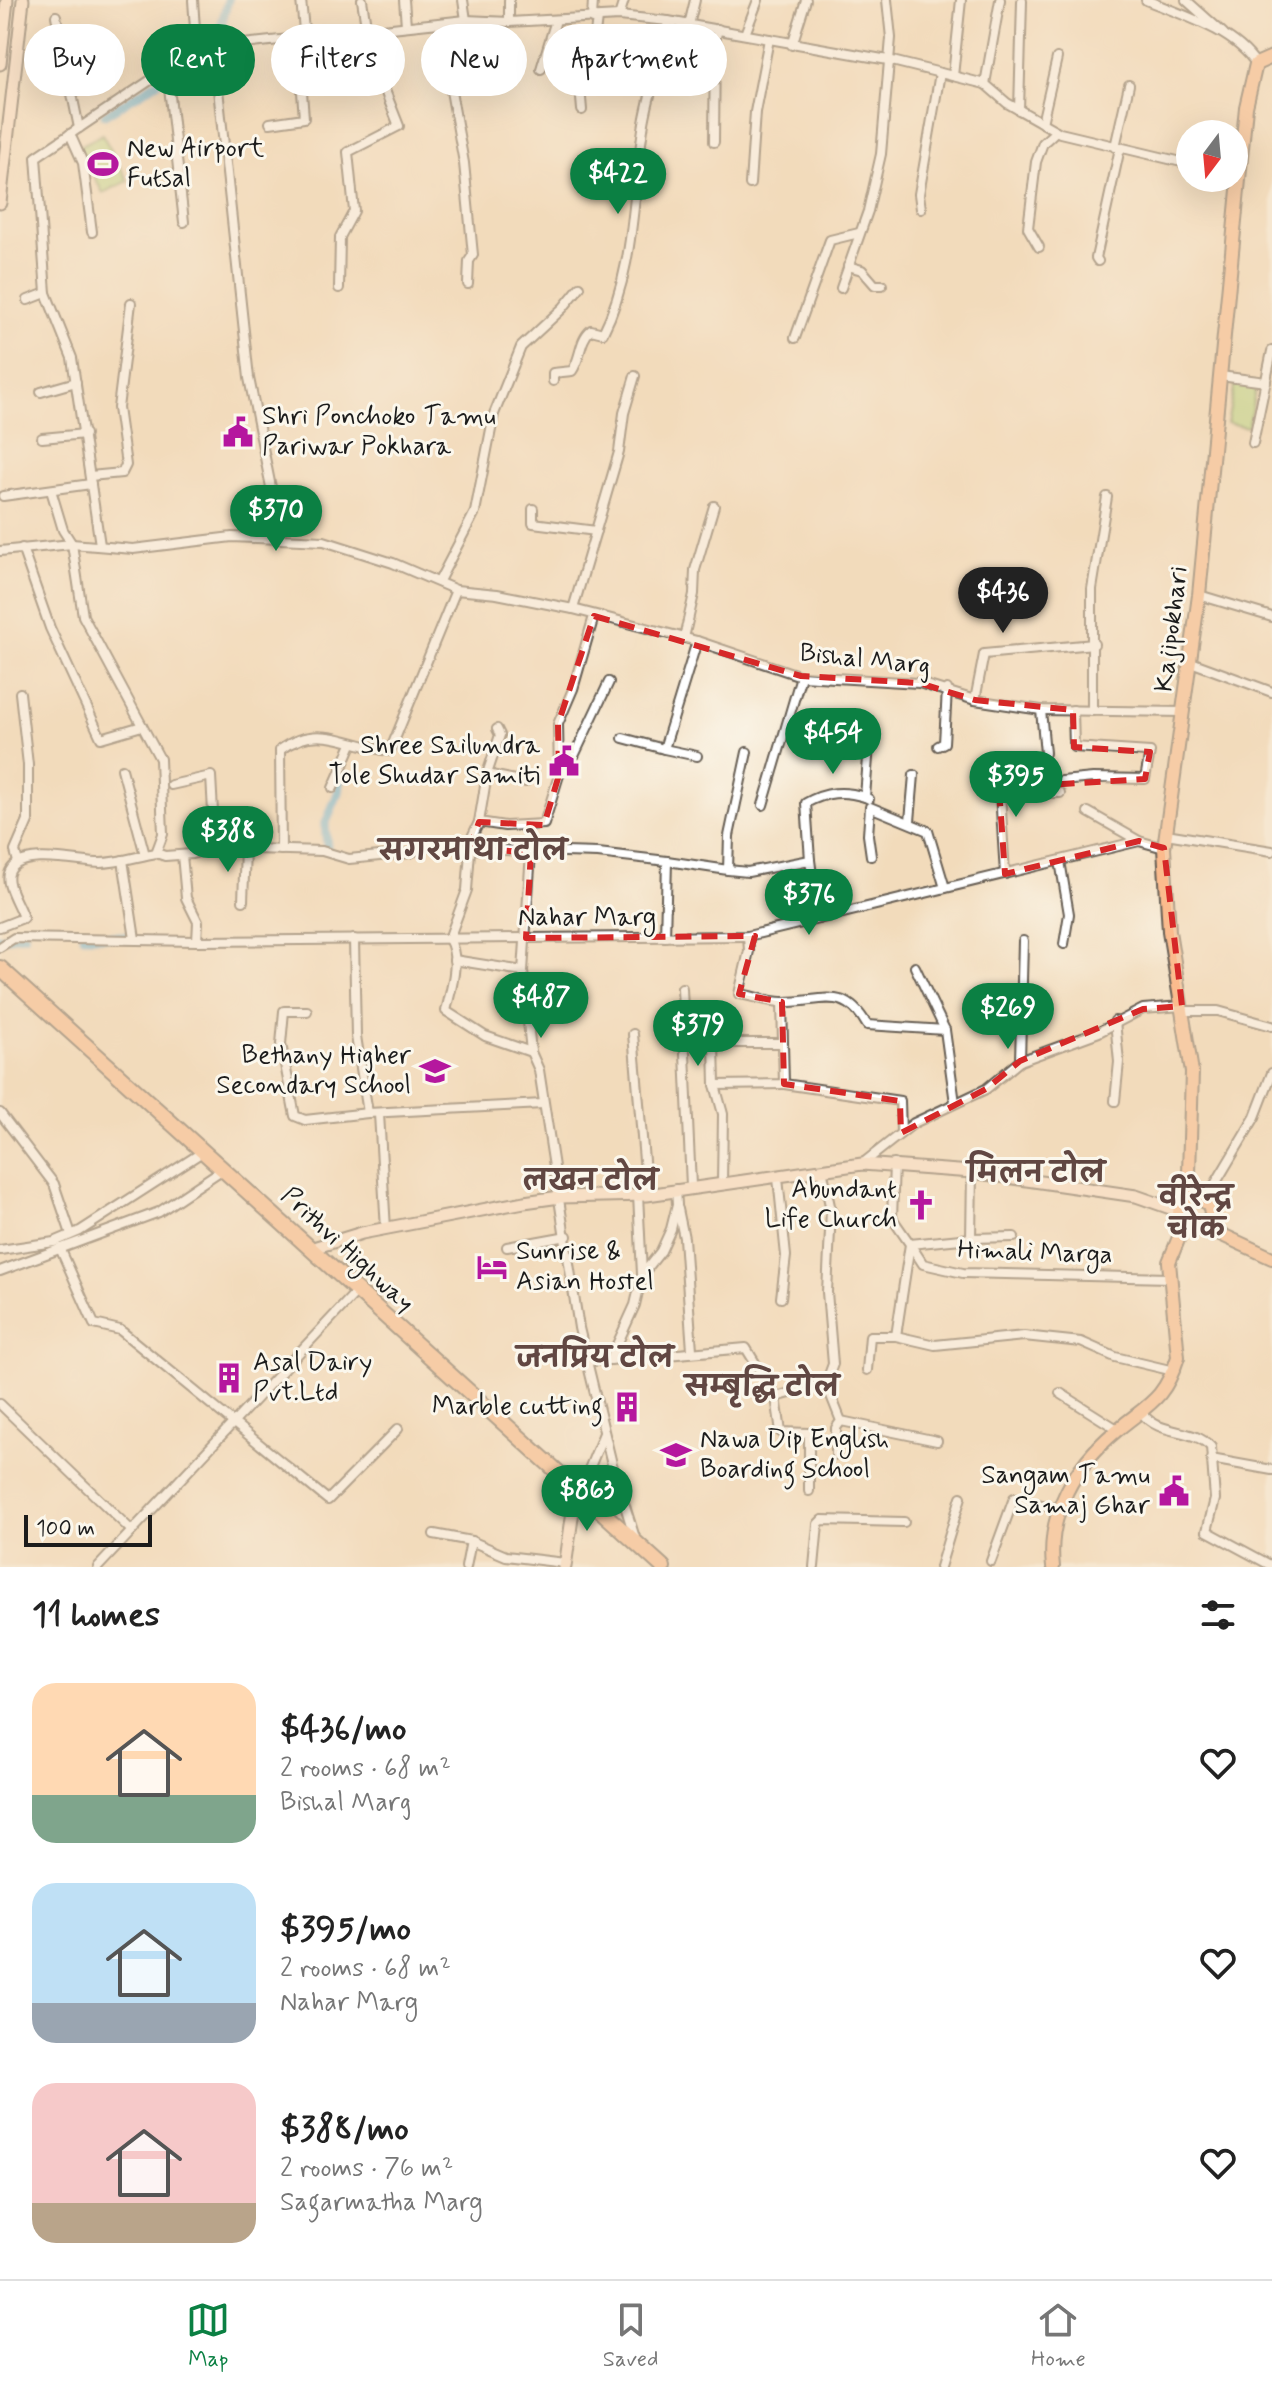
<!DOCTYPE html>
<html lang="en">
<head>
<meta charset="utf-8">
<style>
	body { margin:0; font-family:Mynerve,"Playpen Sans Deva",sans-serif; background:#f6f6f6; color:#222; height:100vh; display:flex; flex-direction:column; font-size:30px; white-space:nowrap }
	* { box-sizing:border-box; margin:0 }
	p { font-size:26px; color:#767676 }
	.icon { flex:none; width:44px; height:44px; fill:none; stroke:currentColor; stroke-width:2; stroke-linecap:round; stroke-linejoin:round }
	.map { position:relative; height:1567px; overflow:hidden }
	.sheet { display:flex; flex-direction:column; background:#fff; flex:1 }
	.sheet>* { flex:none }
	.guide { position:absolute; left:24px; top:24px; width:800px; height:72px; display:flex; gap:16px }
	.needle { width:52px; rotate:196deg }
	.controls { position:absolute; left:1176px; top:120px; display:grid; gap:16px }
	.controls a { display:grid; place-items:center; width:72px; height:72px; border-radius:50%; background:#fff; box-shadow:0 8px 32px #0002; font-size:40px }
	.scale { position:absolute; left:24px; bottom:20px; width:128px; box-sizing:border-box; padding-left:8px; border:4px solid #1c1c1c; border-top:0; font-size:22px; line-height:28px; white-space:nowrap; color:#1c1c1c; -webkit-text-stroke:6px #fbf7ec; paint-order:stroke }
	.price { position:absolute; translate:-50% -68px; padding:0 18px; border-radius:28px; background:#0b8043; color:#fff; font-size:26px; line-height:52px; filter:drop-shadow(0 2px 4px #0008) }
	.price::after { content:''; position:absolute; left:50%; top:48px; width:24px; height:18px; margin-left:-12px; background:inherit; clip-path:polygon(0 0,100% 0,50% 100%) }
	.price.active { background:#222; color:#fff }
	ul { padding:0; list-style:none }
	li { display:flex; align-items:center; gap:24px; height:200px; padding:0 32px }
	li span { display:grid; place-items:center; flex:none; width:224px; height:160px; border-radius:24px; color:#555 }
	li>.icon { margin-inline-start:auto }
	span .icon { width:96px; height:96px; fill:#fffc; stroke-width:1 }
	li b { font-size:34px }
	h2 { display:flex; justify-content:space-between; align-items:center; height:96px; padding:0 32px; font-size:34px }
	.tag { padding:0 28px; border-radius:36px; background:#fff; box-shadow:0 8px 32px #0002; font-size:28px; line-height:72px }
	.tag.active { background:#0b8043; color:#fff }
	.tab-bar { display:flex; justify-content:space-around; align-items:center; height:112px; border-top:2px solid #e0e0e0; background:#fff; font-size:22px; color:#767676 }
	.tab-bar a { display:grid; justify-items:center; gap:4px }
	.tab-bar .active { color:#0b8043 }
	.map>svg:first-child { display:block }
	.green { fill:#b1d57e; stroke:#66784d; stroke-width:2 }
	.lines { fill:none; stroke-linecap:round; stroke-linejoin:round }
	.canal { stroke:#5aaed6; stroke-width:9 }
	.street-casing { stroke:#675f54; stroke-width:12 }
	.secondary-casing { stroke:#675f54; stroke-width:15 }
	.primary-casing { stroke:#675f54; stroke-width:16 }
	.highway-casing { stroke:#675f54; stroke-width:18 }
	.street { stroke:#fff; stroke-width:8 }
	.secondary { stroke:#fde4d1; stroke-width:11 }
	.primary { stroke:#fbbb8d; stroke-width:12 }
	.highway { stroke:#fbbb8d; stroke-width:14 }
	.marked { fill:none; stroke:#d62828; stroke-width:6; stroke-dasharray:16 10; stroke-linejoin:round }
	.labels { text-anchor:middle; dominant-baseline:central; stroke-width:6; stroke-linejoin:round; paint-order:stroke }
	.poi-label { font-size:26px; fill:#1c1c1c; stroke:#fbf7ec; text-anchor:start }
	.street-label { font-size:26px; fill:#1c1c1c; stroke:#fbf7ec }
	.neighbourhood-label { font-size:28px; font-weight:bold; fill:#614742; stroke:#fbf7ec }
</style>
</head>
<body>
<div class="map">
<svg width="1272" height="1567" viewBox="0 0 1272 1567">
	<rect width="100%" height="100%" fill="#fbf7ec"/>
	<filter id="ink" filterUnits="userSpaceOnUse"><feTurbulence type="fractalNoise" baseFrequency=".0125" numOctaves="2"/><feDisplacementMap in="SourceGraphic" scale="16" xChannelSelector="R" yChannelSelector="G"/><feConvolveMatrix kernelMatrix="1 2 1 2 8 2 1 2 1" color-interpolation-filters="sRGB"/></filter>
	<filter id="wash" filterUnits="userSpaceOnUse"><feTurbulence type="fractalNoise" baseFrequency=".006" numOctaves="4" result="noise"/><feDisplacementMap in="SourceGraphic" scale="32" xChannelSelector="R" yChannelSelector="G"/><feGaussianBlur stdDeviation="1.8" result="paint"/><feColorMatrix in="noise" values="0 0 0 0 0 0 0 0 0 0 0 0 0 0 0 0 0 1.4 0 .05"/><feComposite in="paint" operator="in"/></filter>
	<g filter="url(#wash)">
		<rect width="100%" height="100%" fill="#f2dbbb"/>
		<g class="green">
			<polygon points="102,134 128,181 103,193 78,147"/>
			<polygon points="1235,383 1256,387 1248,427 1227,423"/>
		</g>
		<g class="lines">
			<g class="canal">
				<polyline points="208,57 213,55 228,0"/>
				<polyline points="105,115 183,66"/>
				<polyline points="327,847 325,825 338,793 341,774"/>
				<polyline points="83,936 124,936"/>
				<polyline points="0,938 24,935"/>
			</g>
		</g>
	</g>
	<g filter="url(#ink)">
		<g class="lines">
			<g class="street-casing">
				<g id="street">
					<polyline points="193,0 197,57"/>
					<polyline points="301,0 305,40"/>
					<polyline points="362,0 367,32"/>
					<polyline points="404,0 406,25"/>
					<polyline points="463,0 466,20"/>
					<path d="M1146,0C1182,15 1234,30 1256,64"/>
					<polyline points="1186,0 1223,33"/>
					<polyline points="56,16 79,128"/>
					<polyline points="619,16 624,0"/>
					<polyline points="592,19 593,0"/>
					<polyline points="509,22 509,0"/>
					<polyline points="439,24 464,163 473,255 469,261 468,284"/>
					<polyline points="689,25 695,0"/>
					<polyline points="745,34 758,0"/>
					<polyline points="792,45 806,0"/>
					<polyline points="214,52 249,378 281,537"/>
					<polyline points="167,69 184,222"/>
					<polyline points="541,69 556,20"/>
					<polyline points="953,76 961,0"/>
					<polyline points="985,84 1000,0"/>
					<polyline points="582,110 579,75 595,34 597,18"/>
					<polyline points="1019,110 1022,1"/>
					<polyline points="270,123 304,118 298,40"/>
					<polyline points="1042,123 1057,58"/>
					<polyline points="70,134 83,163 92,232"/>
					<polyline points="714,142 715,41 718,29"/>
					<polyline points="1115,147 1129,85"/>
					<polyline points="750,184 755,112 769,39"/>
					<polyline points="921,209 919,194 940,73"/>
					<polyline points="1039,247 1028,228 1036,162 1043,143 1056,131"/>
					<polyline points="1098,261 1096,258 1120,148"/>
					<polyline points="848,266 862,270 875,285 882,285"/>
					<polyline points="339,288 340,237 354,211 348,152 399,126 362,32"/>
					<polyline points="841,288 868,211 881,154 891,38 887,0"/>
					<polyline points="28,300 46,293"/>
					<polyline points="795,338 830,240 859,233"/>
					<polyline points="1220,376 1266,382"/>
					<path d="M553,381V373L572,371C581,359 579,340 591,330L603,333C636,268 632,193 644,123C650,88 663,55 668,21"/>
					<polyline points="41,392 76,382"/>
					<polyline points="42,438 85,434"/>
					<polyline points="1253,443 1272,351"/>
					<polyline points="90,476 122,473 126,465 118,408 131,303"/>
					<polyline points="51,490 63,530 72,544 83,616 160,759 163,834 156,853"/>
					<polyline points="3,496 91,484"/>
					<polyline points="533,509 533,523 596,531"/>
					<polyline points="100,545 72,358 46,293 36,157 167,69 243,44 466,20 509,22 619,16 668,21 888,60 985,84 1007,103 1060,133 1190,164"/>
					<polyline points="22,548 50,628 101,738 142,726"/>
					<polyline points="0,551 72,544 133,549 232,537 324,541 393,563 456,590 497,594 573,609 697,641 801,676 919,683 975,700 1041,710 1184,712"/>
					<polyline points="439,581 475,512 494,414 521,347 563,308 580,287"/>
					<polyline points="1199,595 1272,617"/>
					<polyline points="573,609 619,452 624,413 635,376"/>
					<polyline points="684,638 694,594 695,570 714,506"/>
					<polyline points="697,641 664,749 697,756"/>
					<polyline points="1191,662 1272,692"/>
					<polyline points="975,700 984,654 1094,644"/>
					<polyline points="1041,710 1045,753"/>
					<polyline points="1092,711 1092,589 1107,497"/>
					<polyline points="623,738 664,749"/>
					<polyline points="869,745 865,797 869,799"/>
					<polyline points="938,746 944,743 947,689"/>
					<polyline points="122,769 145,855"/>
					<polyline points="487,774 525,782"/>
					<polyline points="559,775 574,756 609,682"/>
					<polyline points="171,785 211,776 215,848"/>
					<polyline points="333,788 352,744"/>
					<polyline points="1000,793 1000,787 1093,778 1145,779 1150,752 1074,747 1073,710"/>
					<polyline points="763,805 801,676"/>
					<polyline points="1088,812 1139,841"/>
					<polyline points="910,821 914,775"/>
					<polyline points="479,822 487,774 500,735 497,729"/>
					<polyline points="1166,834 1272,851"/>
					<path d="M281,850L280,750C318,721 349,746 390,751L456,590"/>
					<polyline points="182,855 186,898 198,922 197,941"/>
					<polyline points="871,856 868,835 870,807 928,831 945,888"/>
					<polyline points="123,860 135,939"/>
					<path d="M810,860L806,803C826,792 843,790 865,797"/>
					<polyline points="667,861 728,870 729,836 747,752"/>
					<polyline points="1060,861 1069,914 1064,944"/>
					<polyline points="18,862 15,851 28,821 28,765 20,693"/>
					<polyline points="728,870 748,872 810,860 818,919"/>
					<polyline points="1005,874 1000,793 1060,793"/>
					<polyline points="243,901 245,849"/>
					<path d="M0,927L23,918C20,906 3,883 10,871C22,848 80,863 100,863C119,863 138,856 156,853L165,856L192,854L215,848L322,851L349,859L410,853L432,844L469,849L598,853L667,861L665,937"/>
					<path d="M748,936L749,951L739,994C753,996 769,1002 783,1002C821,1003 844,984 867,1025L945,1030"/>
					<polyline points="354,939 356,1036 368,1113"/>
					<path d="M449,939C461,960 451,989 446,1011L485,1036L531,1052L539,1070L579,1328L612,1464L636,1541"/>
					<polyline points="449,939 467,890 471,839 479,822 505,826 544,824 559,775 558,724 573,689 594,616"/>
					<polyline points="0,947 14,938 197,941 748,936 1139,841 1164,848"/>
					<polyline points="454,960 523,971 531,852"/>
					<polyline points="915,967 945,1030 955,1103"/>
					<polyline points="523,971 531,1052"/>
					<polyline points="682,988 691,1186"/>
					<polyline points="307,1011 284,1011 281,1044 295,1116 305,1120 368,1113 543,1104"/>
					<polyline points="1184,1011 1218,1011 1272,1026"/>
					<polyline points="633,1034 647,1195"/>
					<polyline points="1020,1061 1023,941"/>
					<polyline points="784,1084 900,1101 901,1133"/>
					<polyline points="715,1085 784,1084 782,1002"/>
					<polyline points="1115,1101 1119,1062 1115,1021"/>
					<polyline points="0,1113 54,1184 71,1234"/>
					<polyline points="379,1114 386,1229"/>
					<polyline points="862,1164 914,1123 986,1089 1020,1061 1099,1032 1143,1009 1182,1006"/>
					<polyline points="894,1164 892,1218 910,1244 896,1336"/>
					<polyline points="972,1172 971,1238 1014,1237"/>
					<polyline points="778,1178 786,1256 781,1298"/>
					<polyline points="722,1184 723,1114 715,1085 714,1043 781,1043"/>
					<polyline points="638,1195 642,1274"/>
					<polyline points="1205,1201 1255,1117 1272,1073"/>
					<polyline points="678,1209 684,1238 692,1350"/>
					<polyline points="971,1238 910,1244 923,1264 963,1273 1169,1278"/>
					<polyline points="507,1247 567,1236"/>
					<polyline points="60,1248 94,1324 120,1330 328,1500 398,1429"/>
					<polyline points="0,1250 54,1242 80,1231 204,1151"/>
					<polyline points="0,1271 159,1212 223,1169"/>
					<polyline points="610,1360 746,1348 776,1397 781,1432 809,1433 809,1491"/>
					<polyline points="589,1361 610,1360 635,1305 642,1275 661,1251 671,1229 677,1205 676,1189"/>
					<polyline points="867,1370 870,1336 896,1336 935,1345 1024,1336 1081,1342 1115,1357 1174,1371"/>
					<polyline points="826,1383 841,1421 836,1428 836,1455"/>
					<polyline points="1060,1393 1117,1429"/>
					<polyline points="776,1397 826,1383 833,1364 827,1292 831,1210 822,1169"/>
					<polyline points="0,1404 132,1531"/>
					<path d="M1142,1413C1160,1437 1191,1426 1211,1447L1215,1499L1207,1531L1272,1566"/>
					<polyline points="841,1421 937,1441"/>
					<polyline points="1211,1459 1272,1470"/>
					<polyline points="580,1491 604,1433"/>
					<polyline points="434,1534 471,1541 506,1556 565,1563"/>
					<polyline points="991,1561 1014,1498 1058,1509"/>
					<polyline points="98,1567 357,1291"/>
					<polyline points="466,1567 471,1541"/>
					<polyline points="814,1567 818,1524 822,1520 904,1522"/>
					<polyline points="940,1567 961,1497"/>
				</g>
			</g>
			<g class="secondary-casing">
				<g id="secondary">
					<polyline points="0,64 7,0"/>
					<polyline points="0,203 23,0"/>
					<polyline points="310,1249 362,1233 524,1202 560,1197 647,1195 862,1164 972,1172 1136,1196 1179,1211"/>
					<polyline points="565,1567 573,1511 580,1491"/>
				</g>
			</g>
			<g class="primary-casing">
				<g id="primary">
					<circle cx="1195" cy="1214" r="16"/>
					<polyline points="1193,1198 1189,1173 1192,1072 1169,931 1164,848 1199,595 1246,107 1256,64 1272,57"/>
					<polyline points="1205,1227 1272,1258"/>
					<path d="M1053,1567C1047,1513 1075,1465 1116,1431C1148,1404 1164,1401 1178,1357L1169,1262L1184,1225"/>
				</g>
			</g>
			<g class="highway-casing">
				<polyline id="highway" points="0,968 663,1567"/>
			</g>
			<use href="#street" class="street"/>
			<use href="#secondary" class="secondary"/>
			<use href="#primary" class="primary"/>
			<use href="#highway" class="highway"/>
		</g>
	</g>
	<path d="M0 0H1272V1567H0ZM594,616L801,676L919,683L975,700L1073,710L1074,747L1150,752L1145,779L999,788L1005,874L1139,841L1164,848L1182,1006L1143,1009L1020,1061L986,1089L901,1133L900,1101L784,1084L782,1002L739,994L755,936L526,938L531,852L469,849L479,822L544,825L559,775L558,724Z" fill="#f2dbbb" fill-opacity=".55" fill-rule="evenodd"/>
	<path class="marked" d="M594,616L801,676L919,683L975,700L1073,710L1074,747L1150,752L1145,779L999,788L1005,874L1139,841L1164,848L1182,1006L1143,1009L1020,1061L986,1089L901,1133L900,1101L784,1084L782,1002L739,994L755,936L526,938L531,852L469,849L479,822L544,825L559,775L558,724Z"/>
	<defs>
		<g id="stadium-bare" transform="scale(2.4)"><path d="M0-5a6.5 5 0 1 0 0 10a6.5 5 0 1 0 0-10ZM-3.5-1.8h7v3.6h-7Z" fill="#b5179e" stroke="#fbf7ec" stroke-width="2.5" paint-order="stroke"/></g>
		<g id="civic-bare" transform="scale(2.4)"><path d="M-.6-6.5H3V-4.5H.6V-3L4-1V1h2V6H-6V1h2V-1L-.6-3ZM-1.2 2.5V6h2.4V2.5Z" fill="#b5179e" stroke="#fbf7ec" stroke-width="2.5" paint-order="stroke"/></g>
		<g id="school-bare" transform="scale(2.4)"><path d="M0-5L7-2L0 1L-7-2ZM-4 1L0 2.5L4 1V4Q0 6-4 4Z" fill="#b5179e" stroke="#fbf7ec" stroke-width="2.5" paint-order="stroke"/></g>
		<g id="church-bare" transform="scale(2.4)"><path d="M-1.2-6h2.4v3.5h3.3v2.4h-3.3V6h-2.4V-.1h-3.3v-2.4h3.3Z" fill="#b5179e" stroke="#fbf7ec" stroke-width="2.5" paint-order="stroke"/></g>
		<g id="hotel-bare" transform="scale(2.4)"><path d="M-6-4.5h1.5V1H6V5H4.5V3h-9V5H-6ZM-4 0a1.8 1.8 0 1 1 3.6 0ZM.5 0V-2.5h3Q6-2.5 6 0Z" fill="#b5179e" stroke="#fbf7ec" stroke-width="2.5" paint-order="stroke"/></g>
		<g id="building-bare" transform="scale(2.4)"><path d="M-4-6H4V6H1V3H-1V6H-4ZM-2.5-4.3h1.7v1.8h-1.7ZM.8-4.3h1.7v1.8H.8ZM-2.5-1h1.7V.8h-1.7ZM.8-1h1.7V.8H.8Z" fill="#b5179e" stroke="#fbf7ec" stroke-width="2.5" paint-order="stroke"/></g>
	</defs>
	<g fill-rule="evenodd">
		<use href="#stadium-bare" x="103" y="164"/>
		<use href="#civic-bare" x="238" y="432"/>
		<use href="#civic-bare" x="564" y="761"/>
		<use href="#school-bare" x="435" y="1071"/>
		<use href="#church-bare" x="921" y="1205"/>
		<use href="#hotel-bare" x="492" y="1267"/>
		<use href="#building-bare" x="229" y="1378"/>
		<use href="#building-bare" x="627" y="1407"/>
		<use href="#school-bare" x="676" y="1455"/>
		<use href="#civic-bare" x="1174" y="1491"/>
	</g>
	<g class="labels">
		<g class="poi-label">
			<text x="127" y="149">New Airport<tspan x="127" dy="30">Futsal</tspan></text>
			<text x="262" y="417">Shri Ponchoko Tamu<tspan x="262" dy="30">Pariwar Pokhara</tspan></text>
			<text x="540" y="746" text-anchor="end">Shree Sailundra<tspan x="540" dy="30">Tole Shudar Samiti</tspan></text>
			<text x="411" y="1056" text-anchor="end">Bethany Higher<tspan x="411" dy="30">Secondary School</tspan></text>
			<text x="897" y="1190" text-anchor="end">Abundant<tspan x="897" dy="30">Life Church</tspan></text>
			<text x="516" y="1252">Sunrise &amp;<tspan x="516" dy="30">Asian Hostel</tspan></text>
			<text x="253" y="1363">Asal Dairy<tspan x="253" dy="30">Pvt.Ltd</tspan></text>
			<text x="603" y="1407" text-anchor="end">Marble cutting</text>
			<text x="700" y="1440">Nawa Dip English<tspan x="700" dy="30">Boarding School</tspan></text>
			<text x="1150" y="1476" text-anchor="end">Sangam Tamu<tspan x="1150" dy="30">Samaj Ghar</tspan></text>
		</g>
		<g class="street-label">
			<text transform="translate(1172 629) rotate(-83)">Kajipokhari</text>
			<text transform="translate(865 660) rotate(6)">Bishal Marg</text>
			<text x="587" y="918">Nahar Marg</text>
			<text transform="translate(347 1250) rotate(43)">Prithvi Highway</text>
			<text transform="translate(1035 1253) rotate(2)">Himali Marga</text>
		</g>
		<g class="neighbourhood-label">
			<text x="473" y="852">सगरमाथा टोल</text>
			<text x="1036" y="1174">मिलन टोल</text>
			<text x="590" y="1182">लखन टोल</text>
			<text x="1196" y="1198">वीरेन्द्र<tspan x="1196" dy="32">चोक</tspan></text>
			<text x="595" y="1359">जनप्रिय टोल</text>
			<text x="762" y="1388">सम्बृद्धि टोल</text>
		</g>
	</g>
</svg>
<div class="controls">
<a><svg class="needle" viewBox="-14 -14 28 28"><path d="M0-13l5 13h-10z" fill="#e53935"/><path d="M0 13l5-13h-10z" fill="#767676"/></svg></a>
</div>
<div class="scale">100 m</div>
<b class="price" style="left:618px;top:216px">$422</b>
<b class="price" style="left:276px;top:553px">$370</b>
<b class="price active" style="left:1003px;top:635px">$436</b>
<b class="price" style="left:833px;top:776px">$454</b>
<b class="price" style="left:1016px;top:819px">$395</b>
<b class="price" style="left:228px;top:874px">$388</b>
<b class="price" style="left:809px;top:937px">$376</b>
<b class="price" style="left:541px;top:1040px">$487</b>
<b class="price" style="left:1008px;top:1051px">$269</b>
<b class="price" style="left:698px;top:1068px">$379</b>
<b class="price" style="left:587px;top:1533px">$863</b>
<div class="guide">
<a class="tag">Buy</a>
<a class="tag active">Rent</a>
<a class="tag">Filters</a>
<a class="tag">New</a>
<a class="tag">Apartment</a>
</div>
</div>
<section class="sheet">
<h2>11 homes<svg class="icon" aria-label="filters" viewBox="0 0 24 24"><path d="M4 7h16M4 17h16"/><circle cx="9" cy="7" r="2"/><circle cx="15" cy="17" r="2"/></svg></h2>
<ul>
<li><span style="background:linear-gradient(#ffd9b3 70%,#7fa58c 0)"><svg class="icon" aria-label="home" viewBox="0 0 24 24"><path d="M3 11l9-7 9 7M6 9v11h12V9"/></svg></span><div><b>$436/mo</b><p>2 rooms · 68 m²</p><p>Bishal Marg</p></div><svg class="icon" aria-label="heart" viewBox="0 0 24 24"><path d="M12 20l-8-8c-3-5 5-10 8-4 3-6 11-1 8 4z"/></svg></li>
<li><span style="background:linear-gradient(#bfe0f5 75%,#9aa5b1 0)"><svg class="icon" aria-label="home" viewBox="0 0 24 24"><path d="M3 11l9-7 9 7M6 9v11h12V9"/></svg></span><div><b>$395/mo</b><p>2 rooms · 68 m²</p><p>Nahar Marg</p></div><svg class="icon" aria-label="heart" viewBox="0 0 24 24"><path d="M12 20l-8-8c-3-5 5-10 8-4 3-6 11-1 8 4z"/></svg></li>
<li><span style="background:linear-gradient(#f6c9c9 75%,#b9a48a 0)"><svg class="icon" aria-label="home" viewBox="0 0 24 24"><path d="M3 11l9-7 9 7M6 9v11h12V9"/></svg></span><div><b>$388/mo</b><p>2 rooms · 76 m²</p><p>Sagarmatha Marg</p></div><svg class="icon" aria-label="heart" viewBox="0 0 24 24"><path d="M12 20l-8-8c-3-5 5-10 8-4 3-6 11-1 8 4z"/></svg></li>
</ul>
</section>
<nav class="tab-bar">
<a class="active"><svg class="icon" aria-label="map" viewBox="0 0 24 24"><path d="M3 6l6-2 6 2 6-2v14l-6 2-6-2-6 2zM9 4v14M15 6v14"/></svg>Map</a>
<a><svg class="icon" aria-label="saved" viewBox="0 0 24 24"><path d="M7 4h10v16l-5-4-5 4z"/></svg>Saved</a>
<a><svg class="icon" aria-label="home" viewBox="0 0 24 24"><path d="M3 11l9-7 9 7M6 9v11h12V9"/></svg>Home</a>
</nav>
</body>
</html>
